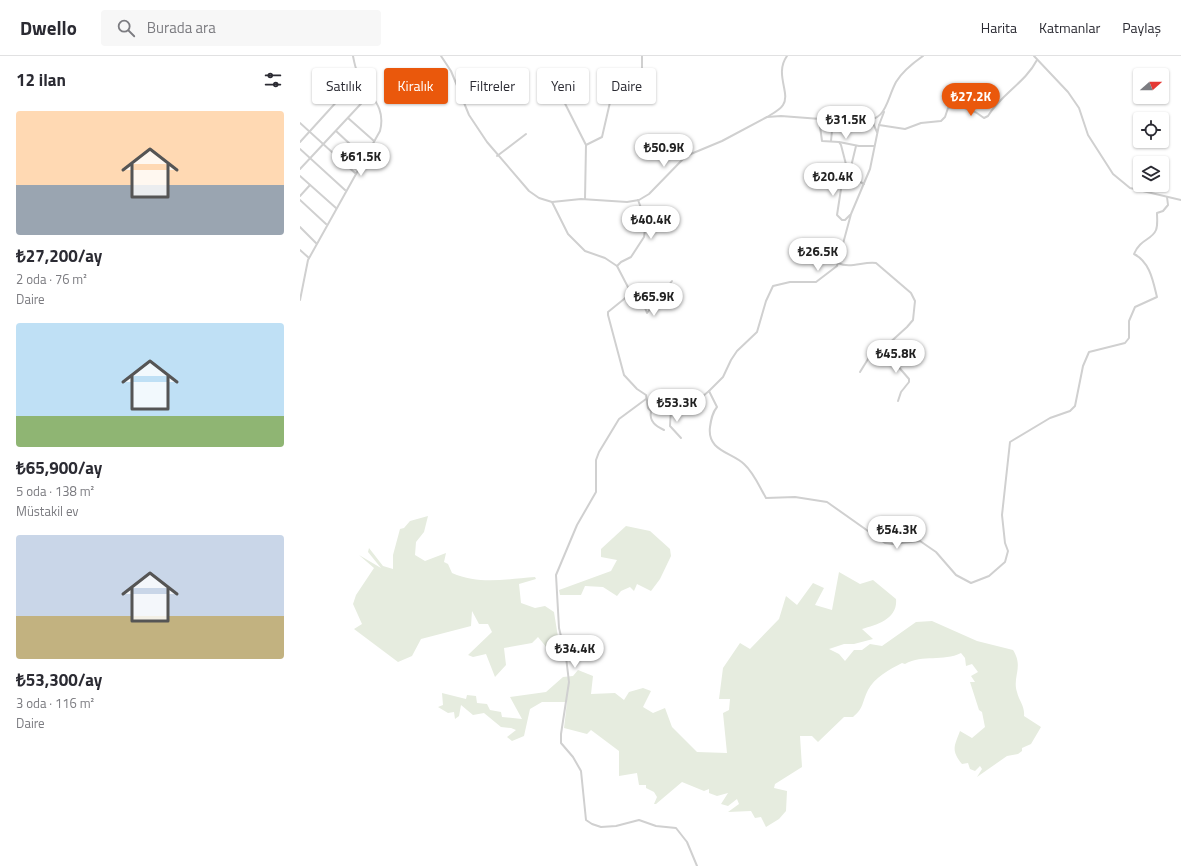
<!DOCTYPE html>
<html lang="tr">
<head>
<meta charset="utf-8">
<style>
	body { margin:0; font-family:"Titillium Web",sans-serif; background:#f7f7f7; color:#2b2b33; height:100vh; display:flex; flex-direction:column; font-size:15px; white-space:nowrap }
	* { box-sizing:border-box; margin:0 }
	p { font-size:13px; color:#7c7c81 }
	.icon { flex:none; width:22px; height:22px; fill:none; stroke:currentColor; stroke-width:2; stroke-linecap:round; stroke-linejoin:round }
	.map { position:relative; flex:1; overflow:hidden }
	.sheet { display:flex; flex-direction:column; background:#fff; width:300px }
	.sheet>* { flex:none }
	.guide { position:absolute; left:12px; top:12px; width:380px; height:36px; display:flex; gap:8px }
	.needle { width:26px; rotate:69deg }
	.buttons { position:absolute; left:833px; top:12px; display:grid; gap:8px }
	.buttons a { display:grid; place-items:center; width:36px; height:36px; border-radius:4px; background:#fff; box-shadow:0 1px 3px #0004; font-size:20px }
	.price { position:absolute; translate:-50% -34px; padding:0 9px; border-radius:14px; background:#fff; color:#222; font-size:13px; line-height:26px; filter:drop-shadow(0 1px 2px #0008) }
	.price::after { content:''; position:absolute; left:50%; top:24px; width:12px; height:9px; margin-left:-6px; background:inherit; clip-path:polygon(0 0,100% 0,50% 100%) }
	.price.current { background:#ea580c; color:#fff }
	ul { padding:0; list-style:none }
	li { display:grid; align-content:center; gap:8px; height:212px; padding:0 16px }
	li span { display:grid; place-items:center; height:124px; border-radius:4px; color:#555 }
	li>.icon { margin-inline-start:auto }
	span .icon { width:72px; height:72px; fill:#fffc; stroke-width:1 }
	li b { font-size:17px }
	h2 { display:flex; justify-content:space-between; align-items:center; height:48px; padding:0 16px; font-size:17px }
	.tag { padding:0 14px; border-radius:4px; background:#fff; box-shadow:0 1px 3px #0004; font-size:14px; line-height:36px }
	.tag.current { background:#ea580c; color:#fff }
	header { display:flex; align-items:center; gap:24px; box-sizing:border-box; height:56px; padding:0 20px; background:#fff; border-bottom:1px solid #e1e1e2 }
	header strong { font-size:19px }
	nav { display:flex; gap:22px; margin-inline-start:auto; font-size:14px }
	.search { width:280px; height:36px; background:#f7f7f7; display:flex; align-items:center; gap:10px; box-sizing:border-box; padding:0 14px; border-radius:4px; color:#7c7c81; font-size:15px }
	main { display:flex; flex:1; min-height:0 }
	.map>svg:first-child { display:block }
	.green { fill:#e6ecdf }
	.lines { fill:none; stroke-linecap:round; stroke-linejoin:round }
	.street { stroke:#d0d0d0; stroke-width:2 }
</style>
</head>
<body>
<header>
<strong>Dwello</strong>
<div class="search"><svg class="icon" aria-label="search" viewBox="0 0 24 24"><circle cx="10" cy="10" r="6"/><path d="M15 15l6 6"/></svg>Burada ara</div>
<nav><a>Harita</a><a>Katmanlar</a><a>Paylaş</a></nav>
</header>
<main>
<section class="sheet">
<h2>12 ilan<svg class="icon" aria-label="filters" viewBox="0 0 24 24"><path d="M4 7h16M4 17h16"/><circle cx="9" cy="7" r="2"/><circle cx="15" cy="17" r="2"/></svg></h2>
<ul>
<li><span style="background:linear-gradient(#ffd9b3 60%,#9aa5b1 0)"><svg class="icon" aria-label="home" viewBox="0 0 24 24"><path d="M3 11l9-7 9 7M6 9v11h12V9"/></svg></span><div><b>₺27,200/ay</b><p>2 oda · 76 m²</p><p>Daire</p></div></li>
<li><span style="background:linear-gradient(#bfe0f5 75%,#8fb573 0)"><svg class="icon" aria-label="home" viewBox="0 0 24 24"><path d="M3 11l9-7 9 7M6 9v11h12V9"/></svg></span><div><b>₺65,900/ay</b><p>5 oda · 138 m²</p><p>Müstakil ev</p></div></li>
<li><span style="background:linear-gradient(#c9d6e8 65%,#c2b280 0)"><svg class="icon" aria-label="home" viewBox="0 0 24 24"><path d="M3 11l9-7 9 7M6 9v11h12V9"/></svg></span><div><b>₺53,300/ay</b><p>3 oda · 116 m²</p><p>Daire</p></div></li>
</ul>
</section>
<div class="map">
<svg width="881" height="810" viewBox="0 0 881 810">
	<rect width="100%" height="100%" fill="#fff"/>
	<g class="green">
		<path d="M128,460L124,476L116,486L115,499L125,505L146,497L144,506L148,508L152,517C180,529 205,523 235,521L236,523L219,528L221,547L235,552L245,550L254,556L261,600L247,592L238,581L232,587L204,592L206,609L195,621L186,598L173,601L168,599L192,576L188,568H179L172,555L171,570L121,583L112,600L98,606L54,573L62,568L53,548L56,539L74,512L59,499L81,512L68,496L69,492L83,510L93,513V499L100,473L104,472L110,465Z"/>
		<polygon points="326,470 350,475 370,493 371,500 360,523 351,535 337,528 334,535 330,531 321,535 317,540 303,531 285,530 281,539 260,539 259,534 311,515 317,504 301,501 301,493"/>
		<path d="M539,516L560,528L573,524L596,543C598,563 577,569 562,573L573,583L554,588H544L529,593L539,598L545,605L554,594H562L570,588L582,590L616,566L632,565L677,585L713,594C724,611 712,621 717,636C719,645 725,650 724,660L741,671L731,688L722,692V695L718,698L707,700L677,721L682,713L680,710L675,715L670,713L668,707L662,708C651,694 654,691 660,675L672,682L685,671L682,656L679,654L670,626H675L671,620L678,616L672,608L666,610L665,602L661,597C643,606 623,598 605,608L602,607C590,613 574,622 568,634C562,646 564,652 553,661H544L518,686L512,680H500L502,711L475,728L474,732L487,735L486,755L479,763L466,771L461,761L455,762L451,755L428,756L439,748L437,743L428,750L421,748L428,737L417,740L409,737V733L404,735L382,726L356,748H354L357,741L354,736L346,732V729H339L337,717L319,720V695L291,674L287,678L264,672L267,646H242L230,653L224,680L212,685L207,681L216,674L211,672L201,671L184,657L173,659L161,649L159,660L155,663L154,656L148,657L138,651L143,649L142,637L166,643L167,639L176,640L177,647L187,648L190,654L201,656L202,661L222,663L210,641L246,636L263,621L273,620L278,614L293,620L291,638L315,637L324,644L329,636L343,632L351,635L343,651L353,657L365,652L372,671L397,696L427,697L423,657L429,654L430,643H419L423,612L440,587L450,593L479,563L486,540L497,549L513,527L524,532L515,549L532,554Z"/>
	</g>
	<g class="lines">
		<g class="street">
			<path d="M141,0L151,15L169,59L187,86L229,135L239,142L252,146L281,143L327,146L339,144L349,138L386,100L422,85L467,61L481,60L560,66C588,64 585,47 596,26C602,16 613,7 623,0"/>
			<polyline points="734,0 768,36 779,52 788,79 813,118 830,132 881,144"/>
			<polyline points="250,18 286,89 285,143"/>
			<path d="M467,61C472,58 480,54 483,49C491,37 474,18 487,0"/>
			<polyline points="48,62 74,85"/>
			<polyline points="519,63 522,85 539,86 541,89 549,120"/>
			<polyline points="572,65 577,76"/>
			<polyline points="0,67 55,117"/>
			<path d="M579,69L605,73L621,67L641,65L645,61L648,52C661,49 674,54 684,62L688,60C701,38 725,27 737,4"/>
			<polyline points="36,75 65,102"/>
			<polyline points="531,85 533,64"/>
			<polyline points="0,86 60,20"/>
			<polyline points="539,86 559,90 574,90"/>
			<polyline points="286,89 302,81 311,42 342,35 342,0"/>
			<polyline points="0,93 45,134"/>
			<polyline points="197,100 226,78"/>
			<polyline points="0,113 71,37"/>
			<polyline points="549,119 556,90"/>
			<polyline points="0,120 36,152"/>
			<polyline points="0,140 10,129"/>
			<polyline points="0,144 26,168"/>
			<path d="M252,146L268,178L285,195L305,202L317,210L330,235L329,239L308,256V259L324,319L337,333L346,339L348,352L351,355H358L372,351L382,353L390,351L409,335L417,351C412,357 411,364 410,371C407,395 431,396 444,408C454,417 459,430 466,442L495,441L527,446L585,487L592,488L620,485L636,496L656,519L671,527L689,520L705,506L708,495L705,487L702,459L710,386L750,362L770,355L775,350L783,310L789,296L825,287L829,282V265L835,251L857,241C853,225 850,206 834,198C840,183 852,184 856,174C858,169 857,163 857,157L863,155L868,149L867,141"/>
			<polyline points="550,159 545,164 542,164 537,159 541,133 549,120 564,128"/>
			<polyline points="0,171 16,187"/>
			<polyline points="0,194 9,202"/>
			<path d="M538,207C550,213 564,205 576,207L611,237L615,245L613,264L607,271L585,291L573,295L560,316"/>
			<polyline points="317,210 321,206 331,201 344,181 346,165 338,144"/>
			<polyline points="329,239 343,247 347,257 372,225"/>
			<path d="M0,244L8,204L80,75C87,48 66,38 57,15C55,11 54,5 53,0"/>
			<polyline points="585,291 590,301 609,323 609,326 601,336 598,345"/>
			<polyline points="409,335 423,321 431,304 437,295 457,276 466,245 473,230 490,226 516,226 537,210 551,158 570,113 579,69 584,56"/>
			<polyline points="346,343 319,363 299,396 296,404 296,436 277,469 256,519 259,572 266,601 269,626 261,678 261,687 273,701 281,715 286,764 292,768 301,771 316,770 339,764 356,770 376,772 387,786 397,810"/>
			<polyline points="371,351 370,370 381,382"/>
			<path d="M351,355C349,366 356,370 364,374"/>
		</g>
	</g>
</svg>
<div class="buttons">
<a><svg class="needle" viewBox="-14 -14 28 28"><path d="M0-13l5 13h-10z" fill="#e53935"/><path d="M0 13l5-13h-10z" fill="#7c7c81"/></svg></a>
<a><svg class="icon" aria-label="locate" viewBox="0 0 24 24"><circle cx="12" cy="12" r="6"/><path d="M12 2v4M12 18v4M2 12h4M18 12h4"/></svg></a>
<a><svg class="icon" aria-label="layers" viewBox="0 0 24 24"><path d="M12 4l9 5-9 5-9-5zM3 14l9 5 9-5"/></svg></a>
</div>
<b class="price current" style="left:671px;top:61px">₺27.2K</b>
<b class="price" style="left:546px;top:84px">₺31.5K</b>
<b class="price" style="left:364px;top:112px">₺50.9K</b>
<b class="price" style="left:61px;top:121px">₺61.5K</b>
<b class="price" style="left:533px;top:141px">₺20.4K</b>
<b class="price" style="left:351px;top:184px">₺40.4K</b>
<b class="price" style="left:518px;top:216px">₺26.5K</b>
<b class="price" style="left:354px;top:261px">₺65.9K</b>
<b class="price" style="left:596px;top:318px">₺45.8K</b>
<b class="price" style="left:377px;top:367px">₺53.3K</b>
<b class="price" style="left:597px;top:494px">₺54.3K</b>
<b class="price" style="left:275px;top:613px">₺34.4K</b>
<div class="guide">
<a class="tag">Satılık</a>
<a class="tag current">Kiralık</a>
<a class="tag">Filtreler</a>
<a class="tag">Yeni</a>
<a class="tag">Daire</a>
</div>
</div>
</main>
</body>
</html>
